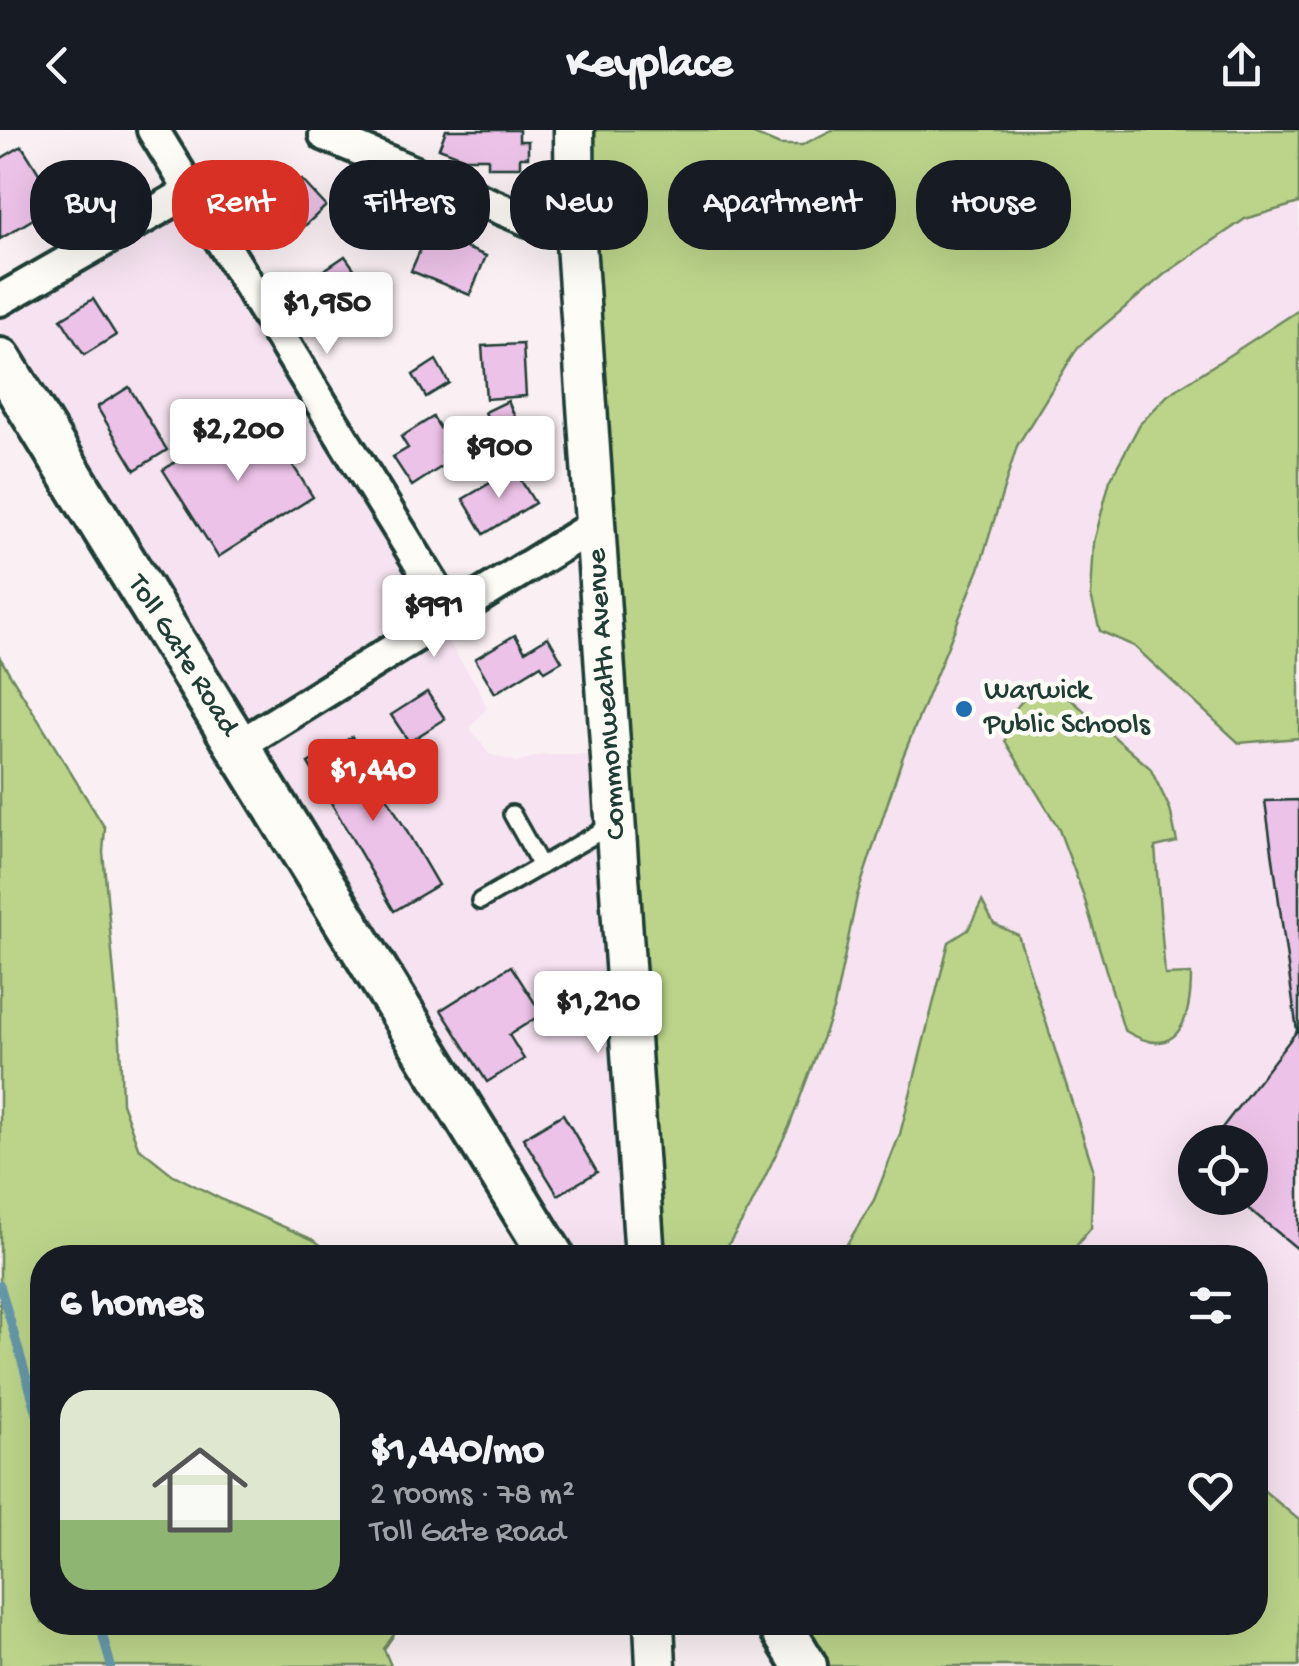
<!DOCTYPE html>
<html lang="en">
<head>
<meta charset="utf-8">
<style>
	body { margin:0; font-family:"Gochi Hand",sans-serif; background:#242831; color:#f1f3f6; height:100vh; display:flex; flex-direction:column; font-size:38px; white-space:nowrap }
	* { box-sizing:border-box; margin:0 }
	p { font-size:32px; color:#9ea1a6 }
	.icon { flex:none; width:55px; height:55px; fill:none; stroke:currentColor; stroke-width:2; stroke-linecap:round; stroke-linejoin:round }
	.map { position:relative; flex:1; overflow:hidden }
	.panel { position:absolute; left:30px; top:1115px; width:1238px; height:390px; display:flex; flex-direction:column; background:#171b24; border-radius:40px; box-shadow:0 10px 40px #0002 }
	.panel>* { flex:none }
	.top-card { position:absolute; left:30px; top:30px; width:1240px; height:90px; display:flex; gap:20px }
	.fabs { position:absolute; left:1178px; top:995px; display:grid; gap:20px }
	.fabs a { display:grid; place-items:center; width:90px; height:90px; border-radius:50%; background:#171b24; box-shadow:0 10px 40px #0002; font-size:50px }
	.price { position:absolute; translate:-50% -85px; padding:0 22px; border-radius:10px; background:#fff; color:#222; font-size:32px; line-height:65px; filter:drop-shadow(0 2px 5px #0008) }
	.price::after { content:''; position:absolute; left:50%; top:60px; width:30px; height:22px; margin-left:-15px; background:inherit; clip-path:polygon(0 0,100% 0,50% 100%) }
	.price.current { background:#d93025; color:#fff }
	ul { padding:0; list-style:none }
	li { display:flex; align-items:center; gap:30px; height:250px; padding:0 30px }
	li+li { border-top:2px solid #363941 }
	li span { display:grid; place-items:center; flex:none; width:280px; height:200px; border-radius:30px; color:#555 }
	li>.icon { margin-inline-start:auto }
	span .icon { width:120px; height:120px; fill:#fffc; stroke-width:1 }
	li b { font-size:42px }
	h2 { display:flex; justify-content:space-between; align-items:center; height:120px; padding:0 30px; font-size:42px }
	.pill { padding:0 35px; border-radius:40px; background:#171b24; box-shadow:0 10px 40px #0002; font-size:35px; line-height:90px }
	.pill.current { background:#d93025; color:#fff }
	header { display:flex; justify-content:space-between; align-items:center; height:130px; padding:0 30px; background:#171b24; font-size:45px; font-weight:800 }
	.map>svg:first-child { display:block }
	.built { fill:#f6e2f0; fill-rule:evenodd }
	.green { fill:#bcd48a; stroke:#6e885f; stroke-width:2.5 }
	.lines { fill:none; stroke-linecap:round; stroke-linejoin:round }
	.stream { stroke:#6698a9; stroke-width:9 }
	.building { fill:#edc2e8; stroke:#1f3d34; stroke-width:2.5 }
	.service-casing { stroke:#1f3d34; stroke-width:22 }
	.minor-casing { stroke:#1f3d34; stroke-width:38 }
	.tertiary-casing { stroke:#1f3d34; stroke-width:45 }
	.secondary-casing { stroke:#1f3d34; stroke-width:50 }
	.service { stroke:#fdfcf7; stroke-width:15 }
	.minor { stroke:#fdfcf7; stroke-width:30 }
	.tertiary { stroke:#fdfcf7; stroke-width:38 }
	.secondary { stroke:#fdfcf7; stroke-width:42 }
	.poi-dot { fill:#1f6fb2; stroke:#fdfcf7; stroke-width:4 }
	.labels { text-anchor:middle; dominant-baseline:central; stroke-width:9; stroke-linejoin:round; paint-order:stroke }
	.street-label { font-size:30px; fill:#1f3d34; stroke:#fdfcf7 }
	.poi-label { font-size:30px; fill:#1f3d34; stroke:#fdfcf7; text-anchor:start }
</style>
</head>
<body>
<header><svg class="icon" aria-label="back" viewBox="0 0 24 24"><path d="M15 5l-7 7 7 7"/></svg>Keyplace<svg class="icon" aria-label="share" viewBox="0 0 24 24"><path d="M12 15V3M7 8l5-5 5 5M5 13v7h14v-7"/></svg></header>
<div class="map">
<svg width="1299" height="1536" viewBox="0 0 1299 1536">
	<rect width="100%" height="100%" fill="#faf0f4"/>
	<filter id="ink" filterUnits="userSpaceOnUse"><feTurbulence type="fractalNoise" baseFrequency=".01" numOctaves="2"/><feDisplacementMap in="SourceGraphic" scale="20" xChannelSelector="R" yChannelSelector="G"/><feConvolveMatrix kernelMatrix="1 2 1 2 8 2 1 2 1" color-interpolation-filters="sRGB"/></filter>
	<g filter="url(#ink)">
		<g class="built">
			<path d="M1299,0V1536L1255,1492V1128L653,1127L998,145ZM1195,1012H1250V1068H1195Z"/>
			<polygon points="190,52 207,59 261,142 350,302 451,473 435,491 477,556 487,578 470,598 489,624 516,632 543,625 606,625 631,1127 548,1127 0,226 0,172"/>
		</g>
		<g class="green">
			<polygon points="573,0 744,0 780,15 802,15 832,0 1299,0 1299,73 1245,89 1166,143 1078,217 1017,316 979,439 902,629 857,766 834,877 789,997 750,1078 721,1127 631,1127"/>
			<polygon points="1299,180 1299,608 1239,613 1134,516 1100,501 1091,466 1094,412 1110,350 1140,294 1168,265"/>
			<polygon points="0,528 105,698 103,722 120,911 122,973 138,1017 172,1044 227,1072 314,1110 331,1123 346,1121 356,1127 42,1128 42,1492 402,1493 384,1519 391,1536 0,1536"/>
			<path d="M1035,562H1052L1067,566L1150,638L1170,679L1177,712L1155,717L1165,845L1191,844C1191,890 1178,934 1124,900L1083,764L1058,697L1005,611C1008,590 1015,572 1035,562Z"/>
			<polygon points="982,771 994,794 1018,805 1093,1038 1091,1098 1067,1127 839,1127 874,1070 900,1004 949,812 968,800"/>
			<polygon points="1255,1353 1299,1390 1299,1536 799,1536 773,1493 1255,1492"/>
		</g>
		<g class="lines">
			<g class="stream">
				<polyline points="0,1155 42,1301"/>
				<polyline points="99,1492 111,1536"/>
			</g>
		</g>
		<g class="building">
			<polygon points="446,0 519,0 519,11 528,11 528,27 520,27 520,37 488,37 488,28 465,28 439,18"/>
			<polygon points="22,16 58,74 0,109 0,29"/>
			<polygon points="302,50 326,76 289,111 264,85"/>
			<polygon points="428,102 486,126 470,165 411,141"/>
			<polygon points="345,126 379,174 336,204 302,155"/>
			<polygon points="93,169 116,205 84,225 61,189"/>
			<polygon points="523,214 526,266 486,269 482,216"/>
			<polygon points="436,230 449,253 426,267 413,245"/>
			<polygon points="129,257 167,320 135,340 97,277"/>
			<polygon points="508,271 515,287 491,297 485,282"/>
			<polygon points="258,280 313,367 218,427 163,340"/>
			<polygon points="433,287 451,315 442,322 449,332 412,356 393,327 408,318 401,307"/>
			<polygon points="514,339 535,373 484,404 463,369"/>
			<polygon points="515,505 525,521 548,507 562,531 545,541 541,535 495,563 475,529"/>
			<polygon points="427,562 445,589 409,612 391,585"/>
			<polygon points="352,607 438,755 394,781 308,633"/>
			<polygon points="1299,670 1299,1120 1236,1068 1250,1068 1250,1012 1211,1012 1297,901 1265,671"/>
			<polygon points="511,836 542,884 509,905 524,929 487,952 441,880"/>
			<polygon points="563,984 597,1042 558,1065 523,1008"/>
		</g>
		<g class="lines">
			<g class="service-casing">
				<g id="service">
					<polyline points="512,684 541,736"/>
					<polyline points="480,771 615,693"/>
				</g>
			</g>
			<g class="minor-casing">
				<g id="minor">
					<polyline points="153,0 451,484"/>
					<polyline points="325,5 528,90 575,99"/>
					<polyline points="0,170 189,62"/>
					<polyline points="238,616 598,393"/>
				</g>
			</g>
			<g class="tertiary-casing">
				<g id="tertiary">
					<polyline points="574,0 575,99 645,1128"/>
					<polyline points="654,1492 656,1536"/>
				</g>
			</g>
			<g class="secondary-casing">
				<g id="secondary">
					<polyline points="0,230 553,1128"/>
					<polyline points="778,1492 805,1536"/>
				</g>
			</g>
			<use href="#service" class="service"/>
			<use href="#minor" class="minor"/>
			<use href="#tertiary" class="tertiary"/>
			<use href="#secondary" class="secondary"/>
		</g>
	</g>
	<circle class="poi-dot" cx="964" cy="579" r="10"/>
	<g class="labels">
		<g class="street-label">
			<text transform="translate(182 526) rotate(58)">Toll Gate Road</text>
			<text transform="translate(608 564) rotate(-94)">Commonwealth Avenue</text>
		</g>
		<g class="poi-label">
			<text x="984" y="562">Warwick<tspan x="984" dy="34">Public Schools</tspan></text>
		</g>
	</g>
</svg>
<div class="fabs">
<a><svg class="icon" aria-label="locate" viewBox="0 0 24 24"><circle cx="12" cy="12" r="6"/><path d="M12 2v4M12 18v4M2 12h4M18 12h4"/></svg></a>
</div>
<b class="price" style="left:327px;top:227px">$1,950</b>
<b class="price" style="left:238px;top:354px">$2,200</b>
<b class="price" style="left:499px;top:371px">$900</b>
<b class="price" style="left:434px;top:530px">$991</b>
<b class="price current" style="left:373px;top:694px">$1,440</b>
<b class="price" style="left:598px;top:926px">$1,210</b>
<div class="top-card">
<a class="pill">Buy</a>
<a class="pill current">Rent</a>
<a class="pill">Filters</a>
<a class="pill">New</a>
<a class="pill">Apartment</a>
<a class="pill">House</a>
</div>
<section class="panel">
<h2>6 homes<svg class="icon" aria-label="filters" viewBox="0 0 24 24"><path d="M4 7h16M4 17h16"/><circle cx="9" cy="7" r="2"/><circle cx="15" cy="17" r="2"/></svg></h2>
<ul>
<li><span style="background:linear-gradient(#dfe7d0 65%,#8fb573 0)"><svg class="icon" aria-label="home" viewBox="0 0 24 24"><path d="M3 11l9-7 9 7M6 9v11h12V9"/></svg></span><div><b>$1,440/mo</b><p>2 rooms · 78 m²</p><p>Toll Gate Road</p></div><svg class="icon" aria-label="heart" viewBox="0 0 24 24"><path d="M12 20l-8-8c-3-5 5-10 8-4 3-6 11-1 8 4z"/></svg></li>
</ul>
</section>
</div>
</body>
</html>
